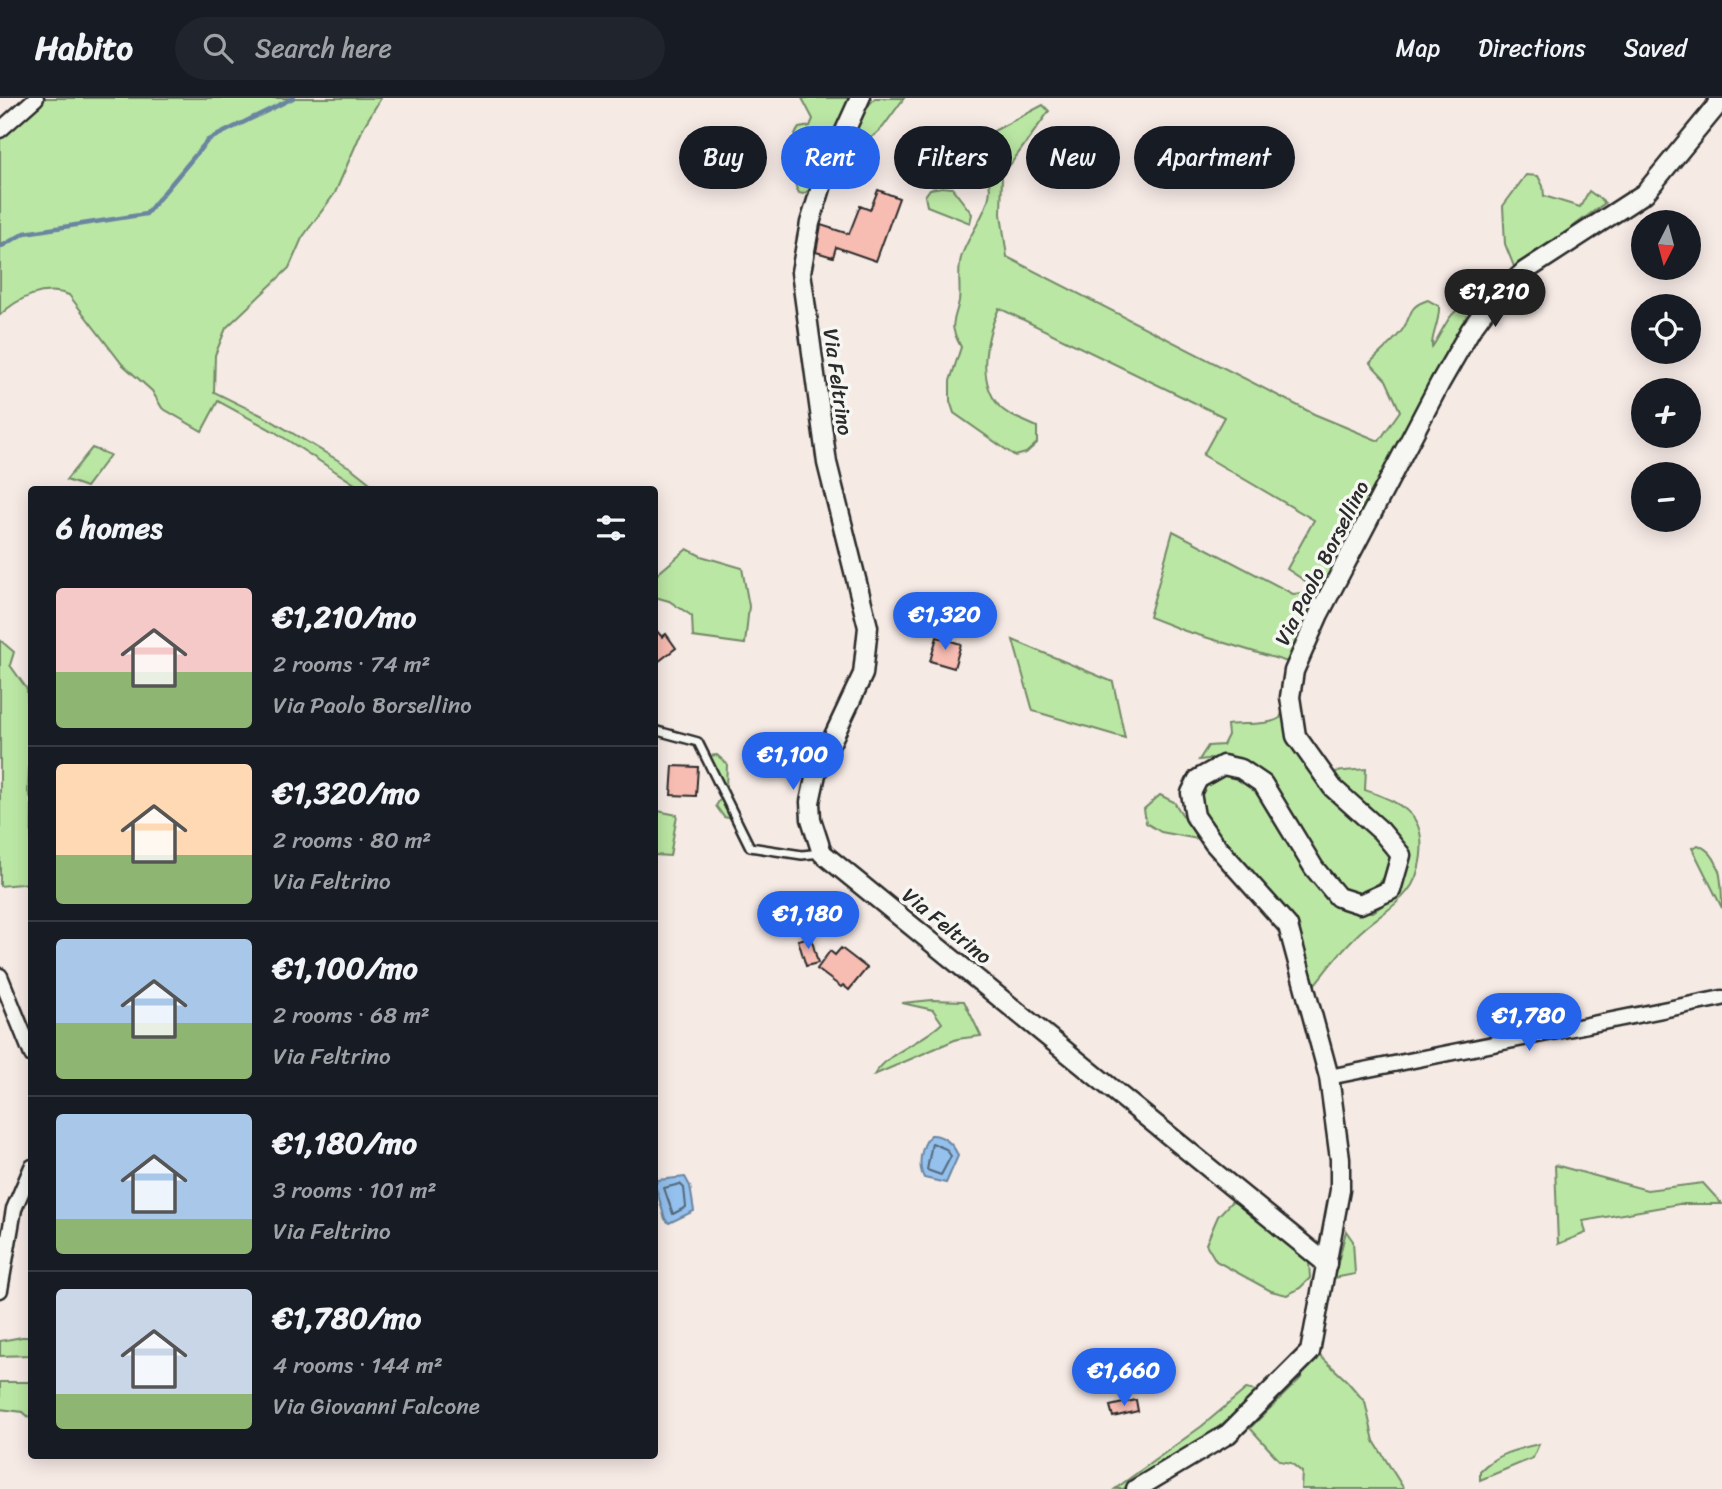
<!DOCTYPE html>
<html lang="en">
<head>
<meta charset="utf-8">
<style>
	body { margin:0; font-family:Sriracha,sans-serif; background:#20242c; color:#f1f3f6; height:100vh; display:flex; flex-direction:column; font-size:26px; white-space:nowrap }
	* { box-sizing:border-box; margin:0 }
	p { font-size:23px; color:#9ea1a6 }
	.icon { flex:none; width:38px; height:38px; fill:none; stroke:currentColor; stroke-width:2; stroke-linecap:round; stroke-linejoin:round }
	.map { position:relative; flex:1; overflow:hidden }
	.drawer { position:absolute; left:28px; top:388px; width:630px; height:973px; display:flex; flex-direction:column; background:#171b24; border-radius:7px; box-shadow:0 4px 18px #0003 }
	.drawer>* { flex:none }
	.hud { position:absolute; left:679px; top:28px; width:665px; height:63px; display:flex; gap:14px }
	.needle { width:46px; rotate:186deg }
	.buttons { position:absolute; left:1631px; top:112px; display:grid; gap:14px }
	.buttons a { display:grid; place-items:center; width:70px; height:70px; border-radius:50%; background:#171b24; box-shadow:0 4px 18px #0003; font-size:35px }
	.price { position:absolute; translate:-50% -60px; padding:0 16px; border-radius:24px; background:#2563eb; color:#fff; font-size:23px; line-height:46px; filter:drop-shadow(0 2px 4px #0008) }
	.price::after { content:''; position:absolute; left:50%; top:42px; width:21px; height:16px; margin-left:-10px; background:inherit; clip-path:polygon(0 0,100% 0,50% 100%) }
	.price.current { background:#222; color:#fff }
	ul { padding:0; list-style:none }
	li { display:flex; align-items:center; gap:21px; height:175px; padding:0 28px }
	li+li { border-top:2px solid #363941 }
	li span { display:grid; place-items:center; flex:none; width:196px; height:140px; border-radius:7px; color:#555 }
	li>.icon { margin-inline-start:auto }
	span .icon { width:84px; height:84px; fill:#fffc; stroke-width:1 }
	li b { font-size:30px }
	h2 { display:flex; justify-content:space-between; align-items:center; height:84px; padding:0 28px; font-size:30px }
	.pill { padding:0 24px; border-radius:32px; background:#171b24; box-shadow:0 4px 18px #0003; font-size:24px; line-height:63px }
	.pill.current { background:#2563eb; color:#fff }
	header { display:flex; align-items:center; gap:42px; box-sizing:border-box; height:98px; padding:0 35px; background:#171b24; border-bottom:2px solid #363941 }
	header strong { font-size:33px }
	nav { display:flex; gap:38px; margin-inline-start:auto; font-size:24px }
	.search { width:490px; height:63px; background:#20242c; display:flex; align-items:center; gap:18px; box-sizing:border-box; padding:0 24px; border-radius:38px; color:#9ea1a6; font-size:26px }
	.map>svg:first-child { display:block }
	.green { fill:#bbe7a4; stroke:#738968; stroke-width:2 }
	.water { fill:#94c1ee; stroke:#6a85a0; stroke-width:2 }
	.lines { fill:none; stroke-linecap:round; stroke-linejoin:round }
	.shore { stroke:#556779; stroke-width:2 }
	.stream { stroke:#6a85a0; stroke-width:4.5 }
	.building { fill:#f7bcb2; stroke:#2b2b2b; stroke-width:2 }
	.service-casing { stroke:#2b2b2b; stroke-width:12 }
	.minor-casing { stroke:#2b2b2b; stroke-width:19 }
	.tertiary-casing { stroke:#2b2b2b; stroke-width:23 }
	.service { stroke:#f6f6f2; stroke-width:7 }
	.minor { stroke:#f6f6f2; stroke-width:14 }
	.tertiary { stroke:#f6f6f2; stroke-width:18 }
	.labels { text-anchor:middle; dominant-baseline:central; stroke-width:7; stroke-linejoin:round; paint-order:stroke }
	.street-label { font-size:21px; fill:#2b2b2b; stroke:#f6f6f2 }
</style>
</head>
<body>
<header>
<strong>Habito</strong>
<div class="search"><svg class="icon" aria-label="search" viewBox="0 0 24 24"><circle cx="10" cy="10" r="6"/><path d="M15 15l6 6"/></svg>Search here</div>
<nav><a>Map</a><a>Directions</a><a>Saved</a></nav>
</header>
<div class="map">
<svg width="1722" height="1391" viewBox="0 0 1722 1391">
	<rect width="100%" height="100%" fill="#f6eae5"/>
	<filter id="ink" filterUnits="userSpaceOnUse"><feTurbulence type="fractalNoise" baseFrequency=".0143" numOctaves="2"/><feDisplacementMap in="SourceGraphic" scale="14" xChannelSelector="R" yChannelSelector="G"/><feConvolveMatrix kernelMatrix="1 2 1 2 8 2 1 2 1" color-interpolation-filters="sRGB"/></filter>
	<g filter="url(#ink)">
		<g class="green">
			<path d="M39,0H381L364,28L335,95L302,140L289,170L226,230L215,257L214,294L265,319L351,370L379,392H364L275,334L218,303L202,333L162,310L152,293L122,266L69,197C44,187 18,200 0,217V34Z"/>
			<path d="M802,0H858C834,30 828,50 819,86L803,96L799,95C791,82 789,42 799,30L810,28L813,21Z"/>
			<path d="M875,0H904L883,29L869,42L876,66L870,74L858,78L847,70C841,43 857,19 875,0Z"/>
			<path d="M1043,7L1049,13L1002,78L1001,116L1007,159L1314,316L1379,343L1400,313L1386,282L1370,265C1380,254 1395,243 1403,231C1413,216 1407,209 1428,202L1439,208C1440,224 1431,237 1432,249C1444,232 1448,212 1470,205L1474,212L1441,262L1288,564L1185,533L1149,519L1173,433L1293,496L1312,494L1314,489L1287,471L1314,422L1203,357L1224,319L999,210C986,239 976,281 999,308C1007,318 1026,323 1037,329V345L1026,355L1015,358L954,315L950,303V283L961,249C948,225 954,227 959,203C961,189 957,174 961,160C968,132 1010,93 978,67L977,55L987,47L990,35Z"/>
			<polygon points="1526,77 1538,78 1543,88 1544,98 1580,109 1589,93 1605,105 1515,171 1505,146 1503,108"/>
			<polygon points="942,89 952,90 972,116 970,125 927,108 925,98 930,91"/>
			<polygon points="92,350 110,357 86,389 66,382"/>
			<polygon points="687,451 701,458 742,470 749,508 745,546 693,539 692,518 669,503 655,499 655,478"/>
			<polygon points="0,542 14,554 10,567 27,591 30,646 28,694 32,702 31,785 0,788"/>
			<polygon points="1013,542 1113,584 1125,640 1033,613"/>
			<path d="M1283,612L1287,626L1394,759C1388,780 1378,788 1359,797L1341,791L1314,756L1276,692L1252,667L1225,659L1199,662L1208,648L1223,647L1228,637L1227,627C1244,625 1267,628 1280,620Z"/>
			<polygon points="717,657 727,666 726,689 738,722 724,719 716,708 722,698 717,684 709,674 708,658"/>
			<path d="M1366,671L1365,692C1382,698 1405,706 1415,722C1427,741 1421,778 1407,794C1395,809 1380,817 1366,829C1346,846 1331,866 1315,886L1299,841L1206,724C1204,716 1198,705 1200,698C1205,669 1240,675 1256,690C1273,707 1279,731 1291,751C1308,780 1337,815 1373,814L1395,798L1406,767L1333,674Z"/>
			<polygon points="1160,697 1174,704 1198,741 1161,734 1146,725 1144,711"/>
			<polygon points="658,713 677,717 670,758 655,757 655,726"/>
			<path d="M1698,747C1722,757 1722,785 1722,810L1692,750Z"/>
			<path d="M932,902L964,903L981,938L957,941L874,977C891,951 921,946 942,925L933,912L902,905Z"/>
			<polygon points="1555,1067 1647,1092 1703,1085 1722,1106 1679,1106 1583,1123 1586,1135 1558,1146"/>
			<polygon points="1231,1104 1243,1106 1290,1144 1309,1164 1310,1180 1300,1190 1287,1197 1271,1193 1216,1163 1206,1146 1218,1118"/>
			<polygon points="1346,1133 1353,1143 1355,1176 1334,1180"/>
			<polygon points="22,1239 31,1239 31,1257 0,1258 0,1243"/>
			<polygon points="1314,1252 1347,1283 1365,1304 1374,1343 1404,1391 1301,1391 1302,1374 1291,1365 1280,1363 1250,1330 1301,1280"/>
			<polygon points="0,1284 31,1284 31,1321 23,1314 0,1311"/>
			<path d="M1246,1291L1262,1294C1219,1332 1173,1362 1123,1391H1115L1202,1328Z"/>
			<path d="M1539,1346L1533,1360L1480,1382V1373C1496,1356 1517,1351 1539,1346Z"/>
		</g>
		<g class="water">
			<path d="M930,1037C942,1036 954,1046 958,1058L946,1085L924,1080C917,1067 921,1049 930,1037Z"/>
			<polygon points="685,1079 690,1088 694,1113 669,1125 665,1121 655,1087 658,1082"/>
		</g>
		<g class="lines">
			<g class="shore">
				<polygon points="932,1045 946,1051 951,1058 941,1077 927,1072"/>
				<polygon points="680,1086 684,1090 686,1109 673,1116 664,1090"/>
			</g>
			<polyline class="stream" points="0,149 25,135 146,116 208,42 293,0"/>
		</g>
		<g class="building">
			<polygon points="878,92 899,100 876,163 836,149 833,159 816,154 821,127 849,136 860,108 870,112"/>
			<polygon points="654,530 662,539 666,536 676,550 654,567"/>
			<polygon points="937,539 961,546 954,570 930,563"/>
			<polygon points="673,668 698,669 696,698 671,697"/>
			<polygon points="811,839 818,865 806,868 798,842"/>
			<polygon points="841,850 867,870 849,892 843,887 841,889 817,871 830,853 835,857"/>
			<polygon points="1136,1302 1138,1313 1113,1319 1110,1308"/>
		</g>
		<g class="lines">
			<g class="service-casing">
				<polyline id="service" points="654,632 698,644 750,749 802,757 821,755"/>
			</g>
			<g class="minor-casing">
				<g id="minor">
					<polyline points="0,32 36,0"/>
					<polyline points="0,878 32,957"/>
					<polyline points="1329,979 1722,900"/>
					<polyline points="0,1192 14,1111 32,1069"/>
				</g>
			</g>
			<g class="tertiary-casing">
				<g id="tertiary">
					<polyline points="860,0 825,77 810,125 801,174 827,365 868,529 863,576 816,676 810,704 811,721 822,755 1327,1166"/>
					<polyline points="1136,1391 1228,1336 1310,1254 1340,1092 1340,1061 1329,979 1288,828 1213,744 1195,718 1191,695 1198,681 1223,667 1241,671 1263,686 1314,770 1338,799 1360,806 1391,792 1401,757 1381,733 1333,690 1296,638 1290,599 1294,573 1319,516 1440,285 1471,231 1490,205 1525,173 1645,95 1715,10 1720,0"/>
				</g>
			</g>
			<use href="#service" class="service"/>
			<use href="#minor" class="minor"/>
			<use href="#tertiary" class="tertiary"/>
		</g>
	</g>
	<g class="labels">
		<g class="street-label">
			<text transform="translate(838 284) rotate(82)">Via Feltrino</text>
			<text transform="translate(1322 465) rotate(-63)">Via Paolo Borsellino</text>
			<text transform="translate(947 828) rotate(39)">Via Feltrino</text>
		</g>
	</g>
</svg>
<div class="buttons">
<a><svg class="needle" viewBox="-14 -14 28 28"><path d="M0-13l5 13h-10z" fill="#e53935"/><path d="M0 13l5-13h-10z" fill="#9ea1a6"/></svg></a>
<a><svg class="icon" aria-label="locate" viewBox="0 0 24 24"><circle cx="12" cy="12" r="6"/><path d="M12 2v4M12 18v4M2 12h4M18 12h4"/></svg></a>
<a>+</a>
<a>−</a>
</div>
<b class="price current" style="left:1495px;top:231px">€1,210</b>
<b class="price" style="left:945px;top:554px">€1,320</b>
<b class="price" style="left:793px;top:694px">€1,100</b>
<b class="price" style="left:808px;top:853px">€1,180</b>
<b class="price" style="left:1529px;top:955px">€1,780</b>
<b class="price" style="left:1124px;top:1310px">€1,660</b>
<div class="hud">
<a class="pill">Buy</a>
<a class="pill current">Rent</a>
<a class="pill">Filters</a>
<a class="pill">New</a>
<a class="pill">Apartment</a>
</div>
<section class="drawer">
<h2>6 homes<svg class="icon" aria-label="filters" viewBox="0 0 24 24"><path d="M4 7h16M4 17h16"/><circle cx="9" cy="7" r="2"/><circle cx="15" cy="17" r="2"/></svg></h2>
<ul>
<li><span style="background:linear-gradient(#f6c9c9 60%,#8fb573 0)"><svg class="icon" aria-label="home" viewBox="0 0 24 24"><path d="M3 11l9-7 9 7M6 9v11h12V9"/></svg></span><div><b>€1,210/mo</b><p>2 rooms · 74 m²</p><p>Via Paolo Borsellino</p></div></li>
<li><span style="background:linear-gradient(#ffd9b3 65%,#8fb573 0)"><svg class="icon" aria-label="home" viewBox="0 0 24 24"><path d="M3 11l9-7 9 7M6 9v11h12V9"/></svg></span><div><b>€1,320/mo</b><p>2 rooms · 80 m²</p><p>Via Feltrino</p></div></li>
<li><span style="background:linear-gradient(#a9c7e8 60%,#8fb573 0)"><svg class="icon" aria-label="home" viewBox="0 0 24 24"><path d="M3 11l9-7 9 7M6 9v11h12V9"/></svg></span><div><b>€1,100/mo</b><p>2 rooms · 68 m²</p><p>Via Feltrino</p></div></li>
<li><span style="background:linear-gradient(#a9c7e8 75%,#8fb573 0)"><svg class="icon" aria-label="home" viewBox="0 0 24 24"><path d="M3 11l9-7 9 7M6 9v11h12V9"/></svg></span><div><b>€1,180/mo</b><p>3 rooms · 101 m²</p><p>Via Feltrino</p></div></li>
<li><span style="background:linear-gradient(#c9d6e8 75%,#8fb573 0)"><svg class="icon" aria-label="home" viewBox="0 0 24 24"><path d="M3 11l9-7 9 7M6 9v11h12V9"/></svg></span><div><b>€1,780/mo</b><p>4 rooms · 144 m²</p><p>Via Giovanni Falcone</p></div></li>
</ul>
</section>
</div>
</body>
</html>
